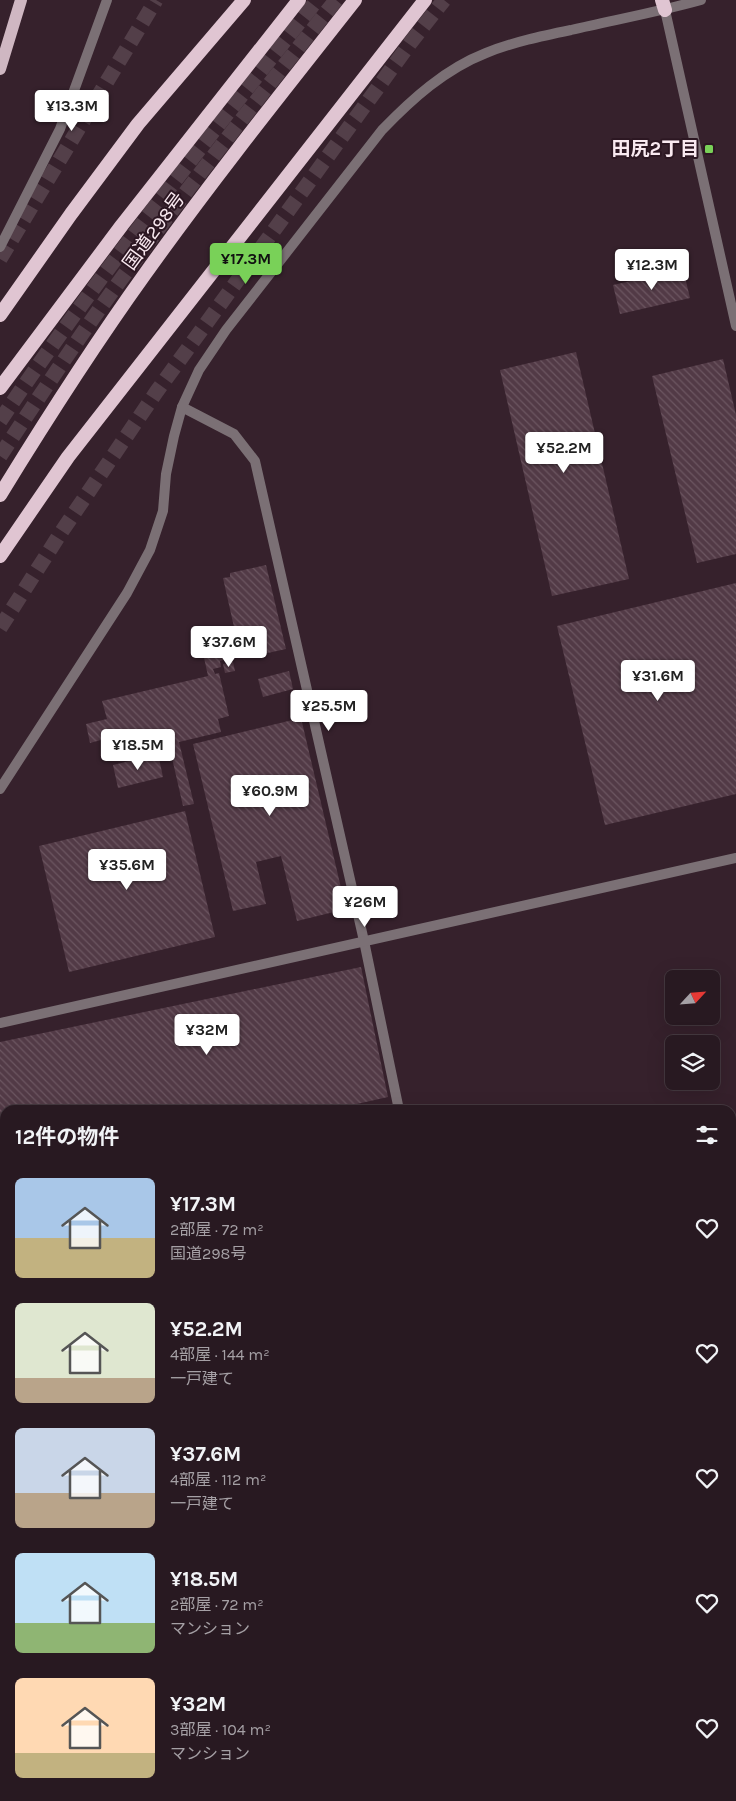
<!DOCTYPE html>
<html lang="ja">
<head>
<meta charset="utf-8">
<style>
	body { margin:0; font-family:Karla,"Noto Sans JP",sans-serif; background:#34262e; color:#f1f3f6; height:100vh; display:flex; flex-direction:column; font-size:19px; white-space:nowrap }
	* { box-sizing:border-box; margin:0 }
	p { font-size:16px; color:#a5a0a5 }
	.icon { flex:none; width:28px; height:28px; fill:none; stroke:currentColor; stroke-width:2; stroke-linecap:round; stroke-linejoin:round }
	.map { position:relative; flex:1; overflow:hidden }
	.panel { position:absolute; left:0px; top:1105px; width:736px; height:696px; display:flex; flex-direction:column; background:#281921; border-radius:15px 15px 0 0; box-shadow:0 5px 20px #0002,0 0 0 1px #44383f }
	.panel>* { flex:none }
	.needle { width:32px; rotate:64deg }
	.tools { position:absolute; left:665px; top:970px; display:grid; gap:10px }
	.tools a { display:grid; place-items:center; width:55px; height:55px; border-radius:8px; background:#281921; box-shadow:0 5px 20px #0002,0 0 0 1px #44383f; font-size:25px }
	.price { position:absolute; translate:-50% -42px; padding:0 11px; border-radius:5px; background:#fff; color:#222; font-size:16px; line-height:32px; filter:drop-shadow(0 1px 2px #0008) }
	.price::after { content:''; position:absolute; left:50%; top:30px; width:15px; height:11px; margin-left:-8px; background:inherit; clip-path:polygon(0 0,100% 0,50% 100%) }
	.price.on { background:#79d158; color:#111 }
	ul { padding:0; list-style:none }
	li { display:flex; align-items:center; gap:15px; height:125px; padding:0 15px }
	li span { display:grid; place-items:center; flex:none; width:140px; height:100px; border-radius:8px; color:#555 }
	li>.icon { margin-inline-start:auto }
	span .icon { width:60px; height:60px; fill:#fffc; stroke-width:1 }
	li b { font-size:21px }
	h2 { display:flex; justify-content:space-between; align-items:center; height:60px; padding:0 15px; font-size:21px }
	.map>svg:first-child { display:block }
	.building { fill:url(#building-back-hatch) }
	.lines { fill:none; stroke-linecap:round; stroke-linejoin:round }
	.motorway-tunnel { stroke:#533f49; stroke-width:15; stroke-dasharray:15 8; stroke-linecap:butt }
	.minor { stroke:#7b7075; stroke-width:10 }
	.tertiary { stroke:#7b7075; stroke-width:10 }
	.primary { stroke:#cfb7c2; stroke-width:12 }
	.trunk { stroke:#e0c5d2; stroke-width:14 }
	.poi-dot { fill:#79d158; stroke:#2c1722; stroke-width:2 }
	.labels { text-anchor:middle; dominant-baseline:central; stroke-width:4; stroke-linejoin:round; paint-order:stroke }
	.poi-label { font-size:19px; font-weight:bold; fill:#f9e9f0; stroke:#2c1722; text-anchor:end }
	.street-label { font-size:19px; fill:#f9e9f0; stroke:#2c1722 }
</style>
</head>
<body>
<div class="map">
<svg width="736" height="1801" viewBox="0 0 736 1801">
	<defs>
		<pattern id="building-back-hatch" width="6" height="6" patternUnits="userSpaceOnUse" patternTransform="scale(1.25)"><rect width="6" height="6" fill="#523a46"/><path d="M-1 5l2 2M0 0l6 6M5-1l2 2" fill="none" stroke="#6c5661"/></pattern>
	</defs>
	<rect width="100%" height="100%" fill="#36212c"/>
	<g class="building">
		<polygon points="683,269 690,298 620,314 613,285"/>
		<polygon points="576,352 629,579 552,596 500,370"/>
		<polygon points="723,359 736,415 736,554 697,563 652,376"/>
		<polygon points="266,565 286,649 250,657 249,654 220,661 221,667 213,669 215,674 219,673 229,716 218,719 221,732 179,742 194,804 183,806 169,745 105,760 101,740 90,743 86,724 107,719 102,701 208,676 203,653 238,645 223,578 230,577 230,573"/>
		<polygon points="736,583 736,794 605,825 557,626"/>
		<polygon points="233,662 235,671 225,673 223,664"/>
		<polygon points="289,671 293,689 263,697 258,679"/>
		<polygon points="301,718 346,909 297,921 281,856 256,862 266,904 233,911 193,744"/>
		<polygon points="158,754 163,777 118,788 113,765"/>
		<polygon points="185,811 215,937 69,972 39,846"/>
		<polygon points="361,967 388,1097 330,1110 5,1110 5,1178 0,1179 0,1042"/>
		<polygon points="5,1248 5,1499 0,1500 0,1249"/>
		<polygon points="5,1536 5,1668 0,1669 0,1537"/>
	</g>
	<g class="lines">
		<g class="motorway-tunnel">
			<polyline points="0,259 156,0"/>
			<path d="M0,421C98,275 208,138 317,0"/>
			<path d="M0,456C43,391 86,326 133,263C198,174 267,87 336,0"/>
			<polyline points="0,628 60,534 157,391 411,42 444,0"/>
		</g>
		<g class="minor">
			<polyline points="665,10 736,326"/>
			<polyline points="0,247 60,129 107,0"/>
			<polyline points="182,407 234,434 255,461 364,941 399,1110"/>
			<polyline points="0,1023 736,858"/>
			<polyline points="731,1532 736,1531"/>
			<polyline points="0,1699 5,1698"/>
			<polyline points="547,1796 548,1801"/>
		</g>
		<path class="tertiary" d="M0,789L127,593L150,550L163,511L166,474L174,436L182,407L199,370L226,330L382,130C412,99 445,69 486,53C513,42 542,36 571,30C614,20 658,12 701,0"/>
		<polyline class="primary" points="0,69 21,0"/>
		<g class="trunk">
			<polyline points="662,0 665,10"/>
			<polyline points="0,315 71,214 138,124 244,0"/>
			<polyline points="0,388 122,225 299,0"/>
			<path d="M0,495C46,420 94,345 145,274C212,180 284,90 355,0"/>
			<polyline points="0,556 68,457 425,0"/>
		</g>
	</g>
	<rect class="poi-dot" x="704" y="144" width="10" height="10" rx="2.5"/>
	<g class="labels">
		<g class="poi-label">
			<text x="699" y="149">田尻2丁目</text>
		</g>
		<g class="street-label">
			<text transform="translate(154 231) rotate(-54)">国道298号</text>
		</g>
	</g>
</svg>
<div class="tools">
<a><svg class="needle" viewBox="-14 -14 28 28"><path d="M0-13l5 13h-10z" fill="#e53935"/><path d="M0 13l5-13h-10z" fill="#a5a0a5"/></svg></a>
<a><svg class="icon" aria-label="layers" viewBox="0 0 24 24"><path d="M12 4l9 5-9 5-9-5zM3 14l9 5 9-5"/></svg></a>
</div>
<b class="price" style="left:72px;top:132px">¥13.3M</b>
<b class="price on" style="left:246px;top:285px">¥17.3M</b>
<b class="price" style="left:652px;top:291px">¥12.3M</b>
<b class="price" style="left:564px;top:474px">¥52.2M</b>
<b class="price" style="left:229px;top:668px">¥37.6M</b>
<b class="price" style="left:658px;top:702px">¥31.6M</b>
<b class="price" style="left:329px;top:732px">¥25.5M</b>
<b class="price" style="left:138px;top:771px">¥18.5M</b>
<b class="price" style="left:270px;top:817px">¥60.9M</b>
<b class="price" style="left:127px;top:891px">¥35.6M</b>
<b class="price" style="left:365px;top:928px">¥26M</b>
<b class="price" style="left:207px;top:1056px">¥32M</b>
<section class="panel">
<h2>12件の物件<svg class="icon" aria-label="filters" viewBox="0 0 24 24"><path d="M4 7h16M4 17h16"/><circle cx="9" cy="7" r="2"/><circle cx="15" cy="17" r="2"/></svg></h2>
<ul>
<li><span style="background:linear-gradient(#a9c7e8 60%,#c2b280 0)"><svg class="icon" aria-label="home" viewBox="0 0 24 24"><path d="M3 11l9-7 9 7M6 9v11h12V9"/></svg></span><div><b>¥17.3M</b><p>2部屋 · 72 m²</p><p>国道298号</p></div><svg class="icon" aria-label="heart" viewBox="0 0 24 24"><path d="M12 20l-8-8c-3-5 5-10 8-4 3-6 11-1 8 4z"/></svg></li>
<li><span style="background:linear-gradient(#dfe7d0 75%,#b9a48a 0)"><svg class="icon" aria-label="home" viewBox="0 0 24 24"><path d="M3 11l9-7 9 7M6 9v11h12V9"/></svg></span><div><b>¥52.2M</b><p>4部屋 · 144 m²</p><p>一戸建て</p></div><svg class="icon" aria-label="heart" viewBox="0 0 24 24"><path d="M12 20l-8-8c-3-5 5-10 8-4 3-6 11-1 8 4z"/></svg></li>
<li><span style="background:linear-gradient(#c9d6e8 65%,#b9a48a 0)"><svg class="icon" aria-label="home" viewBox="0 0 24 24"><path d="M3 11l9-7 9 7M6 9v11h12V9"/></svg></span><div><b>¥37.6M</b><p>4部屋 · 112 m²</p><p>一戸建て</p></div><svg class="icon" aria-label="heart" viewBox="0 0 24 24"><path d="M12 20l-8-8c-3-5 5-10 8-4 3-6 11-1 8 4z"/></svg></li>
<li><span style="background:linear-gradient(#bfe0f5 70%,#8fb573 0)"><svg class="icon" aria-label="home" viewBox="0 0 24 24"><path d="M3 11l9-7 9 7M6 9v11h12V9"/></svg></span><div><b>¥18.5M</b><p>2部屋 · 72 m²</p><p>マンション</p></div><svg class="icon" aria-label="heart" viewBox="0 0 24 24"><path d="M12 20l-8-8c-3-5 5-10 8-4 3-6 11-1 8 4z"/></svg></li>
<li><span style="background:linear-gradient(#ffd9b3 75%,#c2b280 0)"><svg class="icon" aria-label="home" viewBox="0 0 24 24"><path d="M3 11l9-7 9 7M6 9v11h12V9"/></svg></span><div><b>¥32M</b><p>3部屋 · 104 m²</p><p>マンション</p></div><svg class="icon" aria-label="heart" viewBox="0 0 24 24"><path d="M12 20l-8-8c-3-5 5-10 8-4 3-6 11-1 8 4z"/></svg></li>
</ul>
</section>
</div>
</body>
</html>
